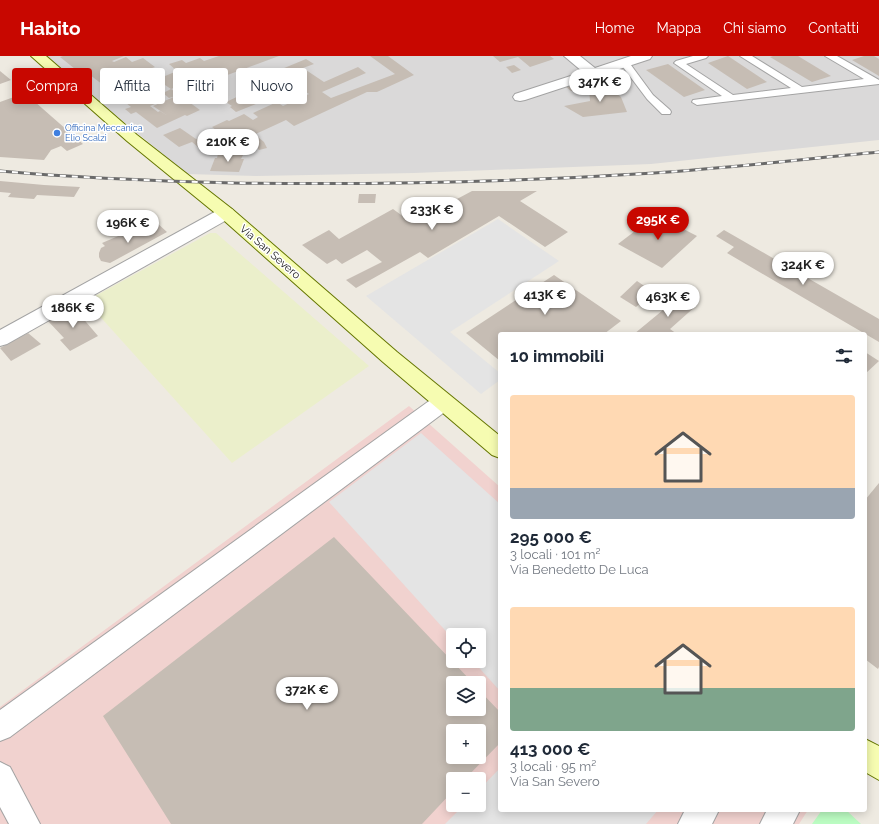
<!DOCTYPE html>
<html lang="it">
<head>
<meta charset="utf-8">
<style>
	body { margin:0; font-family:Raleway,sans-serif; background:#f6f6f7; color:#1f2937; height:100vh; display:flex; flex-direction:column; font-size:15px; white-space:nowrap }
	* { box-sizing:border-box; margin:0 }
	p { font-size:13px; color:#747a83 }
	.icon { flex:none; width:22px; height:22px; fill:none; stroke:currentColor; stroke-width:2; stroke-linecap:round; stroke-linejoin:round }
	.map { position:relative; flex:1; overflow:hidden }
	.panel { position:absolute; left:498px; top:276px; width:369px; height:480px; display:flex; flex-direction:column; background:#fff; border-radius:4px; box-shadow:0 2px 10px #0003 }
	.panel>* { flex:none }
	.banner { position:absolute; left:12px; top:12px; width:380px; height:36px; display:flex; gap:8px }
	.tools { position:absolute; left:446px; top:572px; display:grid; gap:8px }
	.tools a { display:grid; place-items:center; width:40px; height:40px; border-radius:4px; background:#fff; box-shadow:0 2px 10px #0003; font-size:20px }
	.price { position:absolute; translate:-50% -34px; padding:0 9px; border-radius:14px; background:#fff; color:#222; font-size:13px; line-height:26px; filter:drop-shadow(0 1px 2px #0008) }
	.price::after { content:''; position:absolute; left:50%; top:24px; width:12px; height:9px; margin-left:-6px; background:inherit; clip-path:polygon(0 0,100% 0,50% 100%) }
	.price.current { background:#c80700; color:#fff }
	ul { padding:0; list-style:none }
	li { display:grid; align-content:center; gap:8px; height:212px; padding:0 12px }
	li span { display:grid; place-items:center; height:124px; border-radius:4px; color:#555 }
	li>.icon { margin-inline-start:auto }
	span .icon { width:72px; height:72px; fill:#fffc; stroke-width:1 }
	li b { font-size:17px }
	h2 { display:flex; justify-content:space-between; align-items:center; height:48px; padding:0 12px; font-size:17px }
	.pill { padding:0 14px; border-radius:4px; background:#fff; box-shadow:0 2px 10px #0003; font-size:14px; line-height:36px }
	.pill.current { background:#c80700; color:#fff }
	header { display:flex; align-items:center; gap:24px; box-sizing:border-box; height:56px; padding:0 20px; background:#c80700; color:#fff }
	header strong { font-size:19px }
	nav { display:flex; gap:22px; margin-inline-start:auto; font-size:14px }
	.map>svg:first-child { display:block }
	.residential { fill:#dad9d9 }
	.commercial { fill:#f1d2cf; fill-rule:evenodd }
	.farmland { fill:#ebefcb }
	.park { fill:#bbfcc2 }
	.parking { fill:#e4e4e4 }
	.building { fill:#c6bdb4; fill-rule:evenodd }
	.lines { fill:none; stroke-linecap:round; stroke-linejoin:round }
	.lane-casing { stroke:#a3a3a3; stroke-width:2 }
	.street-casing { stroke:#a3a3a3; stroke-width:2 }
	.secondary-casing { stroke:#657600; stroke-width:2 }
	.lane { fill:#fff; fill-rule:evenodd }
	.street { fill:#fff; fill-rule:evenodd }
	.secondary { fill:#f6fcb1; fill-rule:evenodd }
	.rail-casing { stroke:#6a6a6a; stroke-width:3 }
	.rail { stroke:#fff; stroke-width:2; stroke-dasharray:6; stroke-linecap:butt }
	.shop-dot { fill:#3f7fe0; stroke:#fff; stroke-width:1.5 }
	.labels { text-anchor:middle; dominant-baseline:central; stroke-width:3; stroke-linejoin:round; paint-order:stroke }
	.far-shop-label { font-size:9px; fill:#366cbe; stroke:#fff; text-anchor:start }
	.street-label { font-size:11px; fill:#1c1c1c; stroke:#fff }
</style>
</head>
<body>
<header>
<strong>Habito</strong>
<nav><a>Home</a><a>Mappa</a><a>Chi siamo</a><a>Contatti</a></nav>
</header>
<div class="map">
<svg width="879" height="768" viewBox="0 0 879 768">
	<rect width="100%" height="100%" fill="#eeeae1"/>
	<polygon class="residential" points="44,0 879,0 879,84 651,108 414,117 257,120 187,118"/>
	<path class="commercial" d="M409,350L500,431V754H808L799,768H0V651ZM453,579H479V605H453ZM453,627H479V653H453ZM453,675H479V701H453ZM453,723H479V749H453Z"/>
	<polygon class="farmland" points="210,177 216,177 369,310 232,407 86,245"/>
	<polygon class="park" points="822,754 846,754 861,768 812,768"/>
	<g class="parking">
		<polygon points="498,163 559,205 450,276 500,317 500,324 481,338 366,240"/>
		<polygon points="421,377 500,448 500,635 473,605 479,605 479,579 453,579 453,583 329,446"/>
		<polygon points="500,712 500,754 658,754 646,768 445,768 464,749 479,749 479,734"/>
	</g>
	<g class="building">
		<polygon points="63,0 124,0 112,5 114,6 126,1 132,6 143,2 155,11 138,17 143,23 154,20 158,23 177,15 169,8 182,4 186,7 200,2 204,5 219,0 279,0 211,25 214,27 216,26 228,35 217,40 220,41 206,48 182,31 195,25 193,24 171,33 156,23 150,26 157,32 147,36 160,46 150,50 158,56 160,55 168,60 153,50 176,40 169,42 163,37 171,33 200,54 187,60 185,59 157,72 136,56 131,58 125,53 131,51 121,43 113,43 110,40 115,38 90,19 85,21 60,1"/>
		<polygon points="370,0 388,0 414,19 377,36 367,36 294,70 286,64 249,81 252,83 258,81 264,86 267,92 259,94 254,87 252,88 249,85 245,87 243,84 227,92 226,98 208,98 210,90 199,92 192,86 179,91 163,79 180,72 196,83 209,79 211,81 220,77 212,71 227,64 229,65 244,58 253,64 258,61 253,57 277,46 283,50 309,38 298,31 236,56 230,51 232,50 226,46 241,39 240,38 284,19 277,15 306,3 314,8 303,12 324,26 358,11 366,17 322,36 331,42 395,18"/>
		<polygon points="493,0 550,0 554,3 530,11 518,1 500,6"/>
		<polygon points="728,0 767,26 747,33 708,7"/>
		<polygon points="773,0 798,0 831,20 812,26 770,1"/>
		<polygon points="864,0 874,0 879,3 879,20 852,4"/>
		<polygon points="668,8 705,34 684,41 646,14"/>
		<polygon points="514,9 521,14 512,17 506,11"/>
		<polygon points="0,15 11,24 0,28"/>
		<polygon points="576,29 580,32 571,35 566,31"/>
		<polygon points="598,30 608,31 621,41 627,56 583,61 564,50 590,45 589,33"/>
		<polygon points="25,37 43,53 83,88 67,95 61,90 51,94 44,104 0,101 0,46"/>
		<polygon points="218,98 243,99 241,103 244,103 239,116 210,115 215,102 217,102"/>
		<polygon points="0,125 44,129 80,131 74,141 37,139 34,143 8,141 11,137 0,136"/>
		<polygon points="472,135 537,135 520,145 568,176 545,191 499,160 428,202 420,196 356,232 346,224 382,206 367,194 342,208 336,203 327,208 302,189 329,174 339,183 393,153 412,167"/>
		<polygon points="359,138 376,138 375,147 358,147"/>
		<polygon points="656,159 697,180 662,212 618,188"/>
		<polygon points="157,167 167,176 110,207 101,205 99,201 99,197 101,192 105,190 102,187 123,178 128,183"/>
		<polygon points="724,174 879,263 879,286 727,197 734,191 716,180"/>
		<polygon points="554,219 621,265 604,278 500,278 500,305 466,277"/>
		<polygon points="637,225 653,236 636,251 620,241"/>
		<polygon points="680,240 697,249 670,273 677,278 634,278"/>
		<polygon points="72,252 75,253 98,280 70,295 60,284 64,282 48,265"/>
		<polygon points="28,277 41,288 11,305 0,292"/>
		<polygon points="865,296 879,305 865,318"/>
		<polygon points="879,427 879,611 878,613 865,603 865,444"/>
		<path d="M334,481L473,627H453V653H479V634L500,656V687L465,723H453V735L422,768H171L103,660ZM453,675H479V701H453Z"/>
	</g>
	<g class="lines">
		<g class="lane-casing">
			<g id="lane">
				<polygon points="693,0 708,0 706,2 686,8 733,39 791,32 740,0 752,0 802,31 864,23 825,0 837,0 879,24 879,28 697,49 692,46 693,44 722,40 674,7 676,5"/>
				<polygon points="625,4 628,5 653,39 670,54 671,56 670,58 662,58 647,43 620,7"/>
			</g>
		</g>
		<g class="street-casing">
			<g id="street">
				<polygon points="564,0 580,0 595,12 631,0 652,0 650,3 525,44 520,45 515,44 513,41 515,38 583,16"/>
				<polygon points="226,152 232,153 235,157 232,161 7,288 0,290 0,274 220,153"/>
				<polygon points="443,338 450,340 454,346 450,352 10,681 0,685 0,654 436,340"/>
				<polygon points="0,706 10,711 40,768 9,768 0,751"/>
				<polygon points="685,754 719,754 712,768 678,768"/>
				<polygon points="767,754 800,754 793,768 760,768"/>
			</g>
		</g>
		<g class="secondary-casing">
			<g id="secondary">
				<polygon points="31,0 46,0 137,79 232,153 397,296 500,380 500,402 492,399 383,306 220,161 127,85"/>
				<polygon points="865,683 879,690 879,724 865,716"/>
			</g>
		</g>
		<use href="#lane" class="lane"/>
		<use href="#street" class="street"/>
		<use href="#secondary" class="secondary"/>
		<g class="rail-casing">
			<path id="rail" d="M0,115C78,122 156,125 234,127C374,129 515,126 654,117C729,112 804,103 879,96"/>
		</g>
		<use href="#rail" class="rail"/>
	</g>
	<circle class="shop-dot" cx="57" cy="77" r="4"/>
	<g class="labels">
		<g class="far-shop-label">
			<text x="65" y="72">Officina Meccanica<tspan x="65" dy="10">Elio Scalzi</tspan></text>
		</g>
		<g class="street-label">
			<text transform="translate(270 196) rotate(41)">Via San Severo</text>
		</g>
	</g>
</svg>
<div class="tools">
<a><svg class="icon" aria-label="locate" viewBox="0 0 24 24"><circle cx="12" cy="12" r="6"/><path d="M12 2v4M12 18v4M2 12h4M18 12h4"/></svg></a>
<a><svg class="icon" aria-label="layers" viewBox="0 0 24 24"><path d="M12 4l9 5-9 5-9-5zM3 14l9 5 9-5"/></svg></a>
<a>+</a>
<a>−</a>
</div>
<b class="price" style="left:600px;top:47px">347K €</b>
<b class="price" style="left:228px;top:107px">210K €</b>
<b class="price" style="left:432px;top:175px">233K €</b>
<b class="price current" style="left:658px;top:185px">295K €</b>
<b class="price" style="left:128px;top:188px">196K €</b>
<b class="price" style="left:803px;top:230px">324K €</b>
<b class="price" style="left:545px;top:260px">413K €</b>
<b class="price" style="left:668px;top:262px">463K €</b>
<b class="price" style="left:73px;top:273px">186K €</b>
<b class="price" style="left:307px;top:655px">372K €</b>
<div class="banner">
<a class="pill current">Compra</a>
<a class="pill">Affitta</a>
<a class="pill">Filtri</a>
<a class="pill">Nuovo</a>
</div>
<section class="panel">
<h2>10 immobili<svg class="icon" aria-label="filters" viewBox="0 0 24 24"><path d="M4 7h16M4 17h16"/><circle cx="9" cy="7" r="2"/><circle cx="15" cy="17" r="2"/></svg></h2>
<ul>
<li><span style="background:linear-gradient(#ffd9b3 75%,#9aa5b1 0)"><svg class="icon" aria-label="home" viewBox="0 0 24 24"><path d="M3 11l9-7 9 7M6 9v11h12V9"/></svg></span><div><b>295 000 €</b><p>3 locali · 101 m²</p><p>Via Benedetto De Luca</p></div></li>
<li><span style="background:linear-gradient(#ffd9b3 65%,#7fa58c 0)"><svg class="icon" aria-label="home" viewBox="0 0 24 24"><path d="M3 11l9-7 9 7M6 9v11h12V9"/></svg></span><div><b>413 000 €</b><p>3 locali · 95 m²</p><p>Via San Severo</p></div></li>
</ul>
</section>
</div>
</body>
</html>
